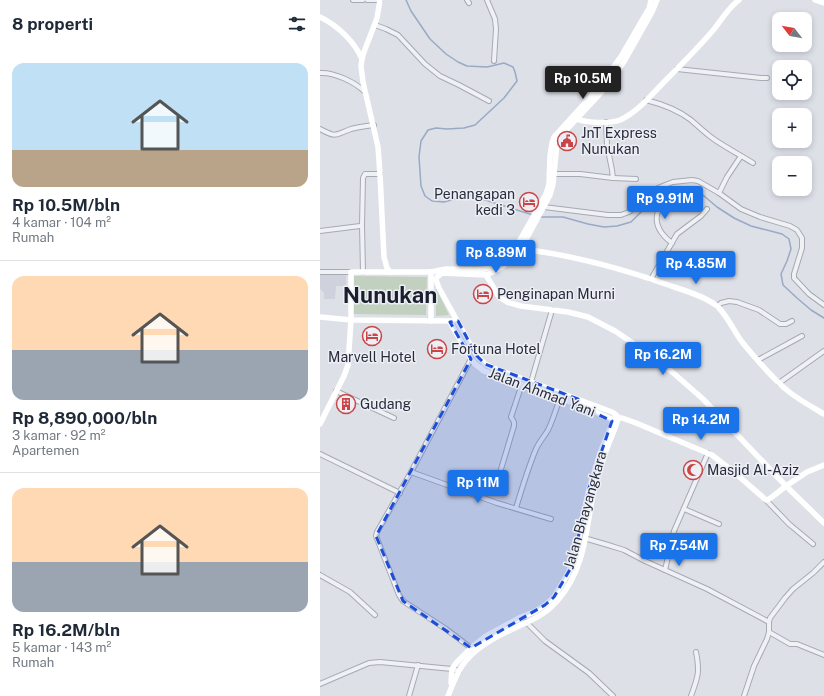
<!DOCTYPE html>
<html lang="id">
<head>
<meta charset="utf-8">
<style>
	body { margin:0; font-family:"Public Sans",sans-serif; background:#f6f6f7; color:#1f2937; height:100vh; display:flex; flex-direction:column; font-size:15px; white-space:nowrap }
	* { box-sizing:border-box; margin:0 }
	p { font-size:13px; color:#747a83 }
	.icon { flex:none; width:22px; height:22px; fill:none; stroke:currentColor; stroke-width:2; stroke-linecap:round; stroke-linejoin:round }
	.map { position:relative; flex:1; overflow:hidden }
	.sheet { display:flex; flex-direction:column; background:#fff; width:320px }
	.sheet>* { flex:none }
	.needle { width:26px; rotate:301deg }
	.tools { position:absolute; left:452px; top:12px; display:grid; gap:8px }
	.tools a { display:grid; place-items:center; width:40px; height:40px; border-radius:8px; background:#fff; box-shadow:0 2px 6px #0003; font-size:20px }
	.price { position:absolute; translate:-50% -34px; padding:0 9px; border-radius:4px; background:#1a73e8; color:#fff; font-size:13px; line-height:26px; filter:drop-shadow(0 1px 2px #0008) }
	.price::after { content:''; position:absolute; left:50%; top:24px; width:12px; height:9px; margin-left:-6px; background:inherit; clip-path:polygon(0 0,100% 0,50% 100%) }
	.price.current { background:#222; color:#fff }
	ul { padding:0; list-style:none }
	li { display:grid; align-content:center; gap:8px; height:212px; padding:0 12px }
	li+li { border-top:1px solid #e0e1e3 }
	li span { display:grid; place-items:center; height:124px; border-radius:12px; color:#555 }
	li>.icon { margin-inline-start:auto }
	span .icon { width:72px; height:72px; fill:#fffc; stroke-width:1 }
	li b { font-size:17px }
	h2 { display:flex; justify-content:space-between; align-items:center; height:48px; padding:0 12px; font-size:17px }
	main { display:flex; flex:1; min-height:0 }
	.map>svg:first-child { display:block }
	.built { fill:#cfd2dc }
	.green { fill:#c1d0bf }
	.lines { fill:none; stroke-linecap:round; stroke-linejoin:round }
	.stream { stroke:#99a9c6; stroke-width:1.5 }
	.street-casing { stroke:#a6aab4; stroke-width:6 }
	.street { stroke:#f0f1f5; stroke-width:4 }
	.secondary { stroke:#fff; stroke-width:5.5 }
	.marked { fill:#1d4ed8; fill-opacity:0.2; stroke:#1d4ed8; stroke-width:3; stroke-dasharray:8 5; stroke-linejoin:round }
	.labels { text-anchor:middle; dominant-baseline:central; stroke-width:3; stroke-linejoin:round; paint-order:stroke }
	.poi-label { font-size:14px; fill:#272c3d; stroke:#edeff4; text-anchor:start }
	.street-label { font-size:14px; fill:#272c3d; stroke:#edeff4 }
	.town-label { font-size:22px; font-weight:bold; fill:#1a1e2d; stroke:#edeff4 }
</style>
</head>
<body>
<main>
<section class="sheet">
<h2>8 properti<svg class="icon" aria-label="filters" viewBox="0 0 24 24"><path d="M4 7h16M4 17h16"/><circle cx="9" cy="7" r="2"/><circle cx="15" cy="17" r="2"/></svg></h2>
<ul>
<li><span style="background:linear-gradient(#bfe0f5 70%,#b9a48a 0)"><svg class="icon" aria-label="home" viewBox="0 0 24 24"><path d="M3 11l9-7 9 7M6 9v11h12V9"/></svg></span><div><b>Rp 10.5M/bln</b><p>4 kamar · 104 m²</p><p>Rumah</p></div></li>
<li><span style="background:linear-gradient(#ffd9b3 60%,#9aa5b1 0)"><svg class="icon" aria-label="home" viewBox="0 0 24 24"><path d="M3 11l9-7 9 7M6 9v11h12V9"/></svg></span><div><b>Rp 8,890,000/bln</b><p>3 kamar · 92 m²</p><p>Apartemen</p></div></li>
<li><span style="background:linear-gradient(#ffd9b3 60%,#9aa5b1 0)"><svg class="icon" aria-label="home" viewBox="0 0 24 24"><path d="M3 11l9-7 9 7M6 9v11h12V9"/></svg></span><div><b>Rp 16.2M/bln</b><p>5 kamar · 143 m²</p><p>Rumah</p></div></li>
</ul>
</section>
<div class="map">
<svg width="504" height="696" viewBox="0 0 504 696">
	<rect width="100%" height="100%" fill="#dde0e7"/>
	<polygon class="built" points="0,275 26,275 26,286 16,286 15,299 4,299 4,293 0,289"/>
	<g class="green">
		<polygon points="34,276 107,277 106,315 33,314"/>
		<polygon points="116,288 129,315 116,316"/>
	</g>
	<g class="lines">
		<g class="stream">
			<polyline points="86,0 91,11 110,39 126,54 138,62 147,66 167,67 184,63 193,67 195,72 197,81 184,98 155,125 144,128 127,129 116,128 108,130 101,141 99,157 101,186 105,196 112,201 124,202 149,195 213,215"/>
			<polyline points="220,217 243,217 268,224 284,227 297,226 311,222 323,210 330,200 343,193 357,188 371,188 384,196 397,207 414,218 431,226 462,234 469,239 471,249 467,261 461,274 463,285 477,298 491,310 504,318"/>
		</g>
		<g class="street-casing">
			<g id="street">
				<polyline points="33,0 43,0"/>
				<polyline points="47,0 60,0"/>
				<polyline points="147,0 149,3"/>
				<polyline points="167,0 175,19 176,29 174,61"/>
				<polyline points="55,25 66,29 78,35 105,64 120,76 139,85 169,101"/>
				<polyline points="357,69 441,78 447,78"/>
				<path d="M0,73C14,72 35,82 45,92"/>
				<path d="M326,100C342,104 358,110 371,120C379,127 386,134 395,140C407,148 420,155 433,163"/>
				<path d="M0,129C17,138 14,135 31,129C38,127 46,126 54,125"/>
				<polyline points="234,174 260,174 293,178 292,170 287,145 286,122"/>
				<polyline points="293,178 316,179"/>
				<path d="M336,189L342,202C341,207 338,210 337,215C335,227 344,237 352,243"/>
				<polyline points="399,193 407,177 421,156"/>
				<polyline points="224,207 288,215 301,215 309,212 336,189 345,185 353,182 372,180 378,181 399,193 421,209 440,217 470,226 477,230 482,238 482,248 474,274 474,278 489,294 504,305"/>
				<polyline points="42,225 43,272"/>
				<polyline points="0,231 40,226 42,225 43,178 45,174 60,174"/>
				<polyline points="0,272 31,272"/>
				<polyline points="331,279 357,234 381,216 387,209"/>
				<polyline points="397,306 401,303 409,301 417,302 439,310 460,324 466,324 472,321"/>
				<polyline points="438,360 482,336"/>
				<polyline points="211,382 232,310"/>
				<polyline points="459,383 504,351"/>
				<polyline points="16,391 74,418"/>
				<polyline points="0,454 80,493"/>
				<polyline points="91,472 177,503 231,519"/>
				<polyline points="178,479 194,426 194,422 191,417 202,384"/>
				<polyline points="446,500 469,524 493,544"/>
				<path d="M196,508C202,488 208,468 216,449C219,442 224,437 228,430C233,420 236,409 240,398"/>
				<polyline points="364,509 399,524"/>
				<polyline points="264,538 288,545 304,550 325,561 387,589 449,622"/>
				<polyline points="345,570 354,531 388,453"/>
				<polyline points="0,575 30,592 55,615"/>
				<polyline points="206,622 225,641 269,673 293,696"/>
				<polyline points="449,632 470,644 477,644 504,655"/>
				<polyline points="151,648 126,629 83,601 79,595 56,536 57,532 91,472 151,359"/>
				<polyline points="0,684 49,663 60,662 132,669 139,671"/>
				<polyline points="89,696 98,665"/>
				<path d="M371,696C378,677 380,672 376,652"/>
				<polyline points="424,696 434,666 447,639 449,632 449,622 450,618 465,598 473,589 493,573 504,562"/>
			</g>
		</g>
		<use href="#street" class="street"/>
		<g class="secondary">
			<polyline points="60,0 57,18 44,52 42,59 41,66 43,82 58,147 60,174 64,257 67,268 70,272"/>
			<polyline points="495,0 504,3"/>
			<path d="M0,17C18,26 34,41 42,59"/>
			<path d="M254,118C265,123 289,124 300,120C318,112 332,94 346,80C363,63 380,46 395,28C402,19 409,7 419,0"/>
			<path d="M198,248L201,249C253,255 304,269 354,287C367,291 388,298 398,307C408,317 414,331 422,342C436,359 451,377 468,391C479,400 492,407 504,414"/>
			<polyline points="111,272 111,321"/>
			<polyline points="166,275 179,297 187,302 201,306 248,312 268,317 295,331 326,352 351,371 383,399 466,486 504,523"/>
			<polyline points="0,317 31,320 133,321"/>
			<polyline points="130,322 151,359 155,364 164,371 262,406 291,419"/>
			<polyline points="295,418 302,418 316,423 392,455 415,473 446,500 449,499 452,497 466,486 487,472 504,465"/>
			<polyline points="0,424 24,376 28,365 31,320 31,272 111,272 126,269 156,270 165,269 171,267 188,255 196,247 226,194 229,184 230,156 232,143 234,137 272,95 289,73 302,55 327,12 329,9 331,0"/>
			<polyline points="131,683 132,669 136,663 151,648 166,636 201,617 214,612 225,605 234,597 247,575 255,557 269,488 281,450 292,424 292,421 291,419"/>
			<path d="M128,696C132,686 136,675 142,666C155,646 180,635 201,625C209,621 218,618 225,612C230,609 234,604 238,600C270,563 265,518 278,474C282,464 285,453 289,443C292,435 297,426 298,417L295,414L292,412L173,368L165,364L156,355L119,288L116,280L117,277L122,273L166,275C180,270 194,259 202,247L230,195L233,184L237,143L238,139L279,95L289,84L305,60L332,12L337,0"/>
		</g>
	</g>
	<path class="marked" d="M138,321L156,355L165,364L258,399L256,404L292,421L269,488L252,566L234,597L225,605L151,648L83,601L56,536L151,359L130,322Z"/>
	<defs>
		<g id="civic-ring" transform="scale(1)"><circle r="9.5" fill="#edeff4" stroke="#c94547" stroke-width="1.5"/><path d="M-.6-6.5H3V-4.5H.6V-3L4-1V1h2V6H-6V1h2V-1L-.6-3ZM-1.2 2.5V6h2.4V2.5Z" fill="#c94547"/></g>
		<g id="hotel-ring" transform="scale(1)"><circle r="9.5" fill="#edeff4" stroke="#c94547" stroke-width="1.5"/><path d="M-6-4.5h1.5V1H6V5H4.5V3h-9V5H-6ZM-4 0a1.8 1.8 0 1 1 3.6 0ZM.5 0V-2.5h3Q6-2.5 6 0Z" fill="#c94547"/></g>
		<g id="building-ring" transform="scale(1)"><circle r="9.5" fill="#edeff4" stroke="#c94547" stroke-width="1.5"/><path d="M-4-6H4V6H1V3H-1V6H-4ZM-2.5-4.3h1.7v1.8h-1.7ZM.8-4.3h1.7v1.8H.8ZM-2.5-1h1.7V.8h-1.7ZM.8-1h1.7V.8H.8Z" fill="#c94547"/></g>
		<g id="mosque-ring" transform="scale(1)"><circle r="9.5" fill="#edeff4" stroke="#c94547" stroke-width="1.5"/><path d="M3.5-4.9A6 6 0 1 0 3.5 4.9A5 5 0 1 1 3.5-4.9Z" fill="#c94547"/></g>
	</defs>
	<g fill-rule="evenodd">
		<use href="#civic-ring" x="247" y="141"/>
		<use href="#hotel-ring" x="209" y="202"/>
		<use href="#hotel-ring" x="163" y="294"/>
		<use href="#hotel-ring" x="52" y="336"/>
		<use href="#hotel-ring" x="117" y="349"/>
		<use href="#building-ring" x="26" y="404"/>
		<use href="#mosque-ring" x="373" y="470"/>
	</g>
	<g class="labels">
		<g class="poi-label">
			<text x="261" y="133">JnT Express<tspan x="261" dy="16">Nunukan</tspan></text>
			<text x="195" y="194" text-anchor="end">Penangapan<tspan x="195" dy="16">kedi 3</tspan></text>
			<text x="177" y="294">Penginapan Murni</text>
			<text x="131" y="349">Fortuna Hotel</text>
			<text x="52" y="357" text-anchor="middle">Marvell Hotel</text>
			<text x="40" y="404">Gudang</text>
			<text x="387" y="470">Masjid Al-Aziz</text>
		</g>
		<g class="street-label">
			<text transform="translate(222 392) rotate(21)">Jalan Ahmad Yani</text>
			<text transform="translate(265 510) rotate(-74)">Jalan Bhayangkara</text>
		</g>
		<g class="town-label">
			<text x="70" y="295">Nunukan</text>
		</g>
	</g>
</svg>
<div class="tools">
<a><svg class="needle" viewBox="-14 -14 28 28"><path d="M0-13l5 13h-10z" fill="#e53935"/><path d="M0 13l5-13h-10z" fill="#747a83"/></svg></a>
<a><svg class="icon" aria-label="locate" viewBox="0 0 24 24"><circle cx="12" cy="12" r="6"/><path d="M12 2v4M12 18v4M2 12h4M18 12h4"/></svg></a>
<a>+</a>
<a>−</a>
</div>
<b class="price current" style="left:263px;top:100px">Rp 10.5M</b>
<b class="price" style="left:345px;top:220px">Rp 9.91M</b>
<b class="price" style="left:176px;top:274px">Rp 8.89M</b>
<b class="price" style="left:376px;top:285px">Rp 4.85M</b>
<b class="price" style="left:343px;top:376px">Rp 16.2M</b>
<b class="price" style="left:381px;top:441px">Rp 14.2M</b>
<b class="price" style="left:158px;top:504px">Rp 11M</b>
<b class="price" style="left:359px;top:567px">Rp 7.54M</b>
</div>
</main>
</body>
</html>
